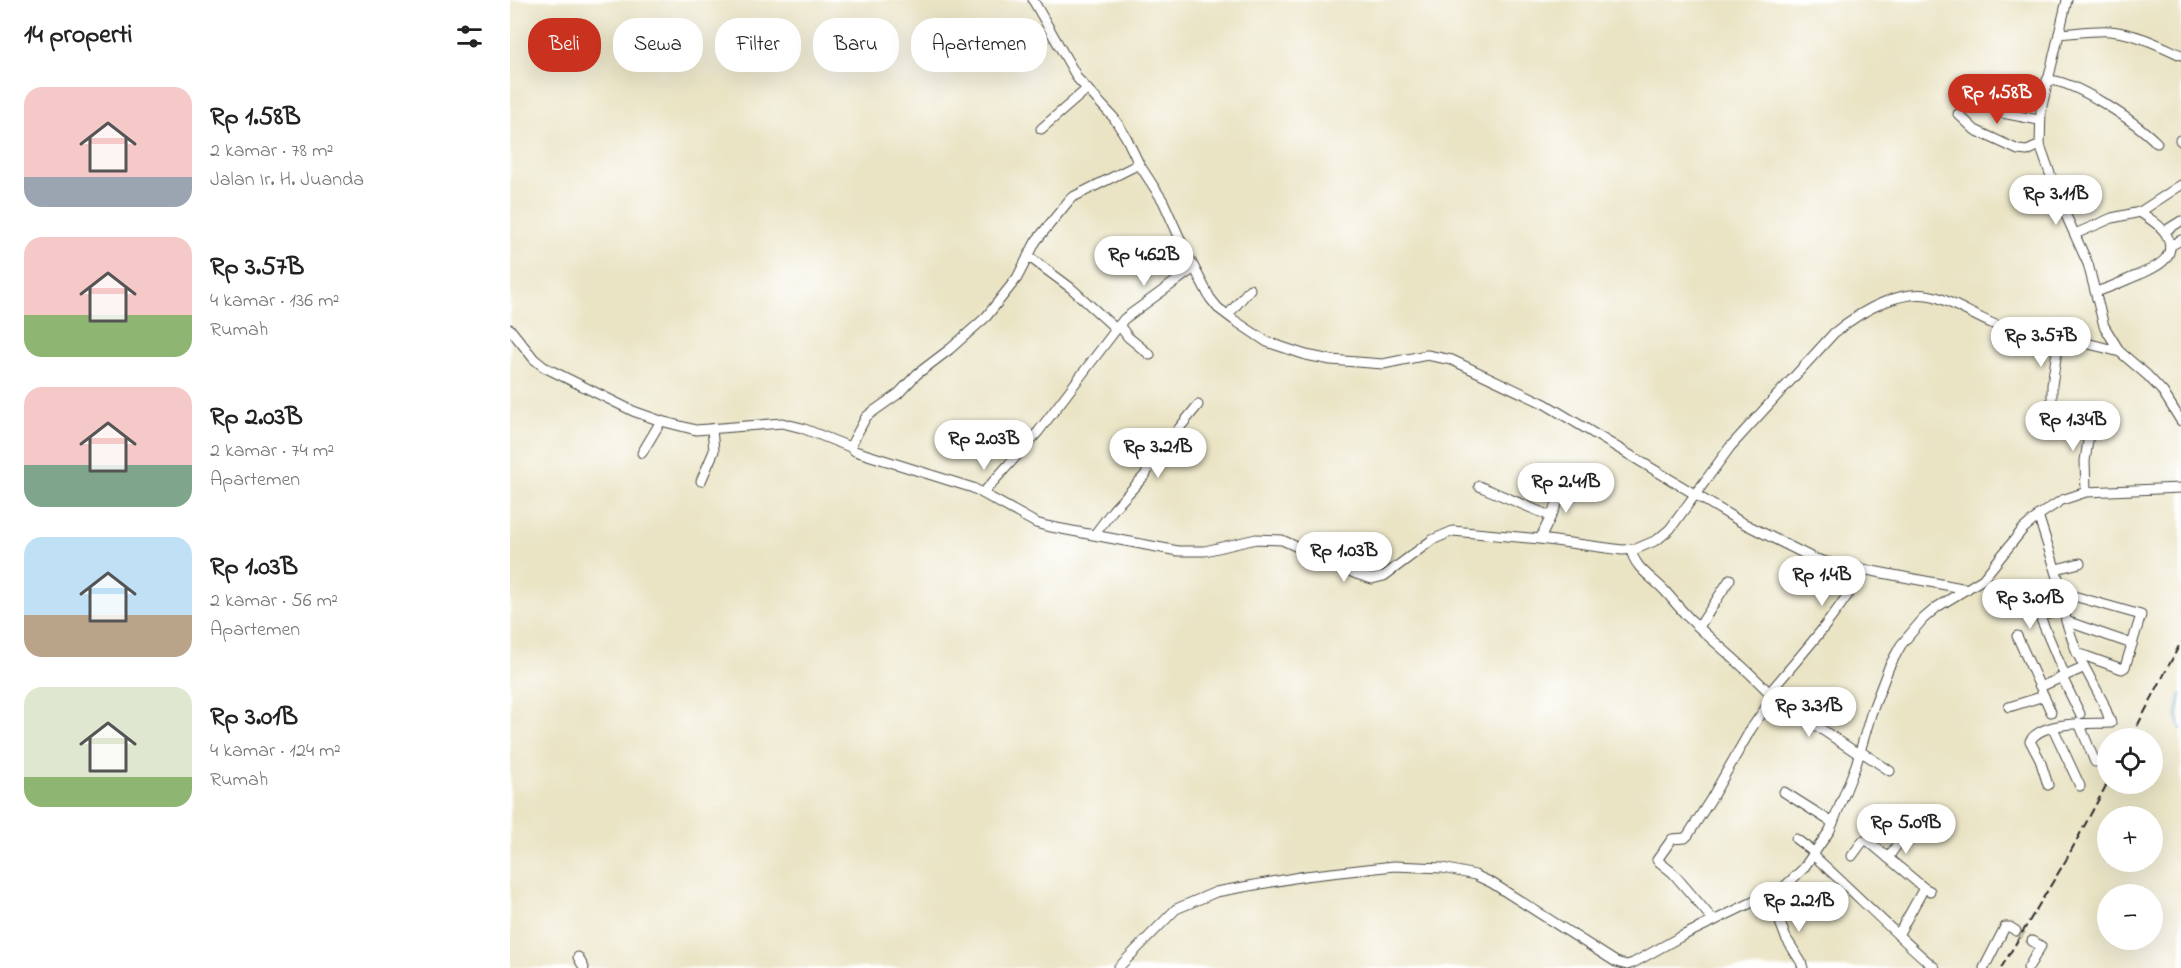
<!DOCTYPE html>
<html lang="id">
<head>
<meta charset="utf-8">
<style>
	body { margin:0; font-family:"Indie Flower",sans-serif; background:#f2f2f2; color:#222; height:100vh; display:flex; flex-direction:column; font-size:22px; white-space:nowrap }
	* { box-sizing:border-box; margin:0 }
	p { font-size:20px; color:#767676 }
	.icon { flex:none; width:33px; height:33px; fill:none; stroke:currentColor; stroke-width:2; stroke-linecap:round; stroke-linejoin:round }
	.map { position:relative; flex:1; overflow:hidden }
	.details { display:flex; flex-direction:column; background:#fff; width:510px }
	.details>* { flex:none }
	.guide { position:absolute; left:18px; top:18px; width:570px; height:54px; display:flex; gap:12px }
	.tools { position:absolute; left:1587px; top:728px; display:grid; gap:12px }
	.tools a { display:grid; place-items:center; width:66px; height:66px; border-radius:50%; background:#fff; box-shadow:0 6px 24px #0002; font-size:30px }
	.price { position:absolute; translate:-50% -51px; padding:0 14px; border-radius:21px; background:#fff; color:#222; font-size:20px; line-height:39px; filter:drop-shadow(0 2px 3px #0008) }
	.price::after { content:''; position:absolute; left:50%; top:36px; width:18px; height:14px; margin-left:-9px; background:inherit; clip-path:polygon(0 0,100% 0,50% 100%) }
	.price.active { background:#c8321e; color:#fff }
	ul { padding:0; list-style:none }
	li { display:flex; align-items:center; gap:18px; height:150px; padding:0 24px }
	li span { display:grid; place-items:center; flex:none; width:168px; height:120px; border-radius:18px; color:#555 }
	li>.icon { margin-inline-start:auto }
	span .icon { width:72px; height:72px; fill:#fffc; stroke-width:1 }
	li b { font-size:26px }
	h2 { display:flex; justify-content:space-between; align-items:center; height:72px; padding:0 24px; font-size:26px }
	.pill { padding:0 21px; border-radius:24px; background:#fff; box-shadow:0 6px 24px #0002; font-size:21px; line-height:54px }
	.pill.active { background:#c8321e; color:#fff }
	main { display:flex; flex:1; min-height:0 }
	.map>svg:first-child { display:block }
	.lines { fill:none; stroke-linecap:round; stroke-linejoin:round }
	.stream { stroke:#56a3cf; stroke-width:2 }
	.minor-tunnel { stroke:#c4bfa6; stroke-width:9; stroke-dasharray:9 4.5; stroke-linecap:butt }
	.minor-casing { stroke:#484742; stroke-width:11 }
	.minor { stroke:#fff; stroke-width:9 }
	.rail { stroke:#2b2b2b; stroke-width:2; stroke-dasharray:9 4.5; stroke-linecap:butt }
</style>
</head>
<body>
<main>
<section class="details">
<h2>14 properti<svg class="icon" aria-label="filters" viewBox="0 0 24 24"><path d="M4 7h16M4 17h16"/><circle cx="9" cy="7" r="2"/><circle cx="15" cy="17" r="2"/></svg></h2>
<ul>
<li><span style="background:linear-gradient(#f6c9c9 75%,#9aa5b1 0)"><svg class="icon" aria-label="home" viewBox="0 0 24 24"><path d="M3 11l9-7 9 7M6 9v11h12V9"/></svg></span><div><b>Rp 1.58B</b><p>2 kamar · 78 m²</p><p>Jalan Ir. H. Juanda</p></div></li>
<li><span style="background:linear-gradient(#f6c9c9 65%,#8fb573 0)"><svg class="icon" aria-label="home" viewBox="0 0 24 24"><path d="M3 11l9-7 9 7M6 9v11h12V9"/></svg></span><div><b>Rp 3.57B</b><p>4 kamar · 136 m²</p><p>Rumah</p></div></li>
<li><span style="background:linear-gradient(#f6c9c9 65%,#7fa58c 0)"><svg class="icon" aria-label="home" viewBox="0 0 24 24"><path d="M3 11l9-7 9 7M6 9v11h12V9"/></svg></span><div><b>Rp 2.03B</b><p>2 kamar · 74 m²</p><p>Apartemen</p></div></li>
<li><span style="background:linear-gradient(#bfe0f5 65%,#b9a48a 0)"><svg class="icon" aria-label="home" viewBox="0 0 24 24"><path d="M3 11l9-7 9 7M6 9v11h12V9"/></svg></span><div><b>Rp 1.03B</b><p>2 kamar · 56 m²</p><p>Apartemen</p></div></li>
<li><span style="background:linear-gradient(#dfe7d0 75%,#8fb573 0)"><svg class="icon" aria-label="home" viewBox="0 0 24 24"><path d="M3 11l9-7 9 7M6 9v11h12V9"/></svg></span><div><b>Rp 3.01B</b><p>4 kamar · 124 m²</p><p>Rumah</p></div></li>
</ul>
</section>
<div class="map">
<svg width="1671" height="968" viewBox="0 0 1671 968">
	<rect width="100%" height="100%" fill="#fff"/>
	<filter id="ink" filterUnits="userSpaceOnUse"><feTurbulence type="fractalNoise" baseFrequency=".0167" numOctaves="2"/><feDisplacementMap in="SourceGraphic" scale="12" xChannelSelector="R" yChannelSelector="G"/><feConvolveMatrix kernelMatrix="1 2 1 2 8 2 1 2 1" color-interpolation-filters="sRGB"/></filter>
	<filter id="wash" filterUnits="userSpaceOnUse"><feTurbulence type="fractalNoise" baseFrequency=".008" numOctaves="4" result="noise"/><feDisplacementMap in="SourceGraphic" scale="24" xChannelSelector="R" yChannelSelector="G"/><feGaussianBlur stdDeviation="1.35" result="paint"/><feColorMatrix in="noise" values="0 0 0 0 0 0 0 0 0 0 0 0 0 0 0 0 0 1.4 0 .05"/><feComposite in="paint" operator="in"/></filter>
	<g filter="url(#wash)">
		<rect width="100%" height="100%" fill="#eae4c5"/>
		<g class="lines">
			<polyline class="stream" points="1671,694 1667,716 1671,729"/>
		</g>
	</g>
	<g filter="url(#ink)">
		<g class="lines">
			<polyline class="minor-tunnel" points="1506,931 1522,941"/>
			<g class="minor-casing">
				<g id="minor">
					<polyline points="523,0 568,79 604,118 616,137 629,164 653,201 676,252 700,298 708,308 724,320 757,342 796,355 821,360 873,364 917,355 942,360 1035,404 1231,522 1303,558 1320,563 1457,589"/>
					<polyline points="1557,0 1531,110 1530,145 1550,202 1578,264 1594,326 1610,352 1637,375 1653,392 1671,421"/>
					<path d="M1549,34C1565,33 1583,30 1600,31C1625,33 1649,45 1671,55"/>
					<path d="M1537,80C1565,80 1627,123 1647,143"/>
					<polyline points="1492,113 1529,120"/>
					<polyline points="1448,114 1465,130 1508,150 1517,151 1530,145"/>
					<polyline points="531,129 577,89"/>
					<polyline points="1670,140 1671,141"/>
					<polyline points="1655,231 1671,221"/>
					<polyline points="1565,234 1602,218 1630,212 1671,185"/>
					<polyline points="1660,246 1671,240"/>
					<polyline points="518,256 561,288 606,329"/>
					<path d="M1586,292C1598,288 1610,283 1621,278C1640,270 1671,260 1656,234C1651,225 1638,218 1630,212"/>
					<polyline points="718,315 740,289"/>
					<polyline points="609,325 618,337 640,355"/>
					<path d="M0,329L24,359L34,367L123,411L151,421L186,430L272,423L292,428L340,447L345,451L463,488L526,523L536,526L668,551H695L746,539L772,540L846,574L862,579L874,576L922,540L943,531L1030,539L1112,550L1126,549L1147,540L1160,529L1220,447L1324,333C1351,311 1394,285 1429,298C1455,308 1478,325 1505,332C1522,336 1539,336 1556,339C1574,342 1592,347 1610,352"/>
					<polyline points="1542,400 1542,385 1549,337"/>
					<polyline points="340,447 356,417 361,413 388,394 407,374 440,349 476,317 507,278 526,241 561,198 629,164"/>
					<polyline points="132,453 151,421"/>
					<polyline points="191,481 204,451 202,429"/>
					<polyline points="969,486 1040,516"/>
					<polyline points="1576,492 1575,461 1580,427 1598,428"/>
					<polyline points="473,493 528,432 614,319 684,268"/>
					<path d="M1528,515L1553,593L1556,621L1567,653L1593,702L1601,723C1579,724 1533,720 1520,741L1530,760L1538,785"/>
					<polyline points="585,534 603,510 636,474 641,463 688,405"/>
					<polyline points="1030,539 1059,479"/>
					<path d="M1121,549C1124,568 1143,578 1155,591C1164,601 1173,613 1183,622C1209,647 1239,670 1263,697L1241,729L1201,799L1178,835L1175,838L1162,839L1147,860L1163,873L1204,921"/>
					<polyline points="1546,569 1570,563"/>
					<polyline points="1553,593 1631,615 1615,667 1612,669 1567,653"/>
					<polyline points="1556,621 1622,644"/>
					<polyline points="1189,627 1220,579"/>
					<polyline points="1507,636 1530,687 1573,668"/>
					<polyline points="1555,676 1531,619 1532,615 1555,608"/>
					<polyline points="1552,677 1570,714"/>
					<polyline points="1532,692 1541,712"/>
					<path d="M1259,693C1293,653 1328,614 1354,569"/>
					<polyline points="1263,697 1350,755"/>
					<polyline points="1499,707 1534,696"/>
					<polyline points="1569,723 1585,762"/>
					<polyline points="1543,728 1570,786"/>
					<polyline points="1350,751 1380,771"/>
					<polyline points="1274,792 1323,823"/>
					<polyline points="1286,839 1305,853"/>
					<path d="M1304,856C1345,893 1383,932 1425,968"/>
					<polyline points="1342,856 1353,841 1358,841 1414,888"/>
					<polyline points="1378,858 1400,826"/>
					<polyline points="1274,887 1266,903 1266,912 1276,938 1291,962 1293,968"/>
					<polyline points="1388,935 1414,888 1420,891"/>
					<polyline points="68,957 74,968"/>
					<polyline points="608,968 666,909 706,892 795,876 884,866 933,868 965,875 982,883 1106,962 1117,965 1123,963 1170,937 1274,887 1293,869 1320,830 1346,765 1361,714 1379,667 1391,645 1413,619 1427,607 1473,579 1513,529 1532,513 1552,500 1576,492 1671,488"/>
					<polyline points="1474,968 1495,927 1500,927 1506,931"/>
					<polyline points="1518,968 1531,946 1522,941"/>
				</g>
			</g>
			<use href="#minor" class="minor"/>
			<g class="rail">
				<polyline points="1621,738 1671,642"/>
				<polyline points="1491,968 1556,860 1598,782"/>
			</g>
		</g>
	</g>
</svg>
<div class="tools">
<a><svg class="icon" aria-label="locate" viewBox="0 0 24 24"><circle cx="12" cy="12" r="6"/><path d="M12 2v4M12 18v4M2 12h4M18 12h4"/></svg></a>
<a>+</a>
<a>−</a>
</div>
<b class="price active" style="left:1487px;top:125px">Rp 1.58B</b>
<b class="price" style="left:1546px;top:226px">Rp 3.11B</b>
<b class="price" style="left:634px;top:287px">Rp 4.62B</b>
<b class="price" style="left:1531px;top:368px">Rp 3.57B</b>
<b class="price" style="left:1563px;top:452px">Rp 1.34B</b>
<b class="price" style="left:474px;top:471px">Rp 2.03B</b>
<b class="price" style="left:648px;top:479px">Rp 3.21B</b>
<b class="price" style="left:1056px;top:514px">Rp 2.41B</b>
<b class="price" style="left:834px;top:583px">Rp 1.03B</b>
<b class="price" style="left:1312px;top:607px">Rp 1.4B</b>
<b class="price" style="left:1520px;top:630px">Rp 3.01B</b>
<b class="price" style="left:1299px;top:738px">Rp 3.31B</b>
<b class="price" style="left:1396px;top:855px">Rp 5.09B</b>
<b class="price" style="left:1289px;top:933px">Rp 2.21B</b>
<div class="guide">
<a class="pill active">Beli</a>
<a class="pill">Sewa</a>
<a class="pill">Filter</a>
<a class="pill">Baru</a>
<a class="pill">Apartemen</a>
</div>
</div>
</main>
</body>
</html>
